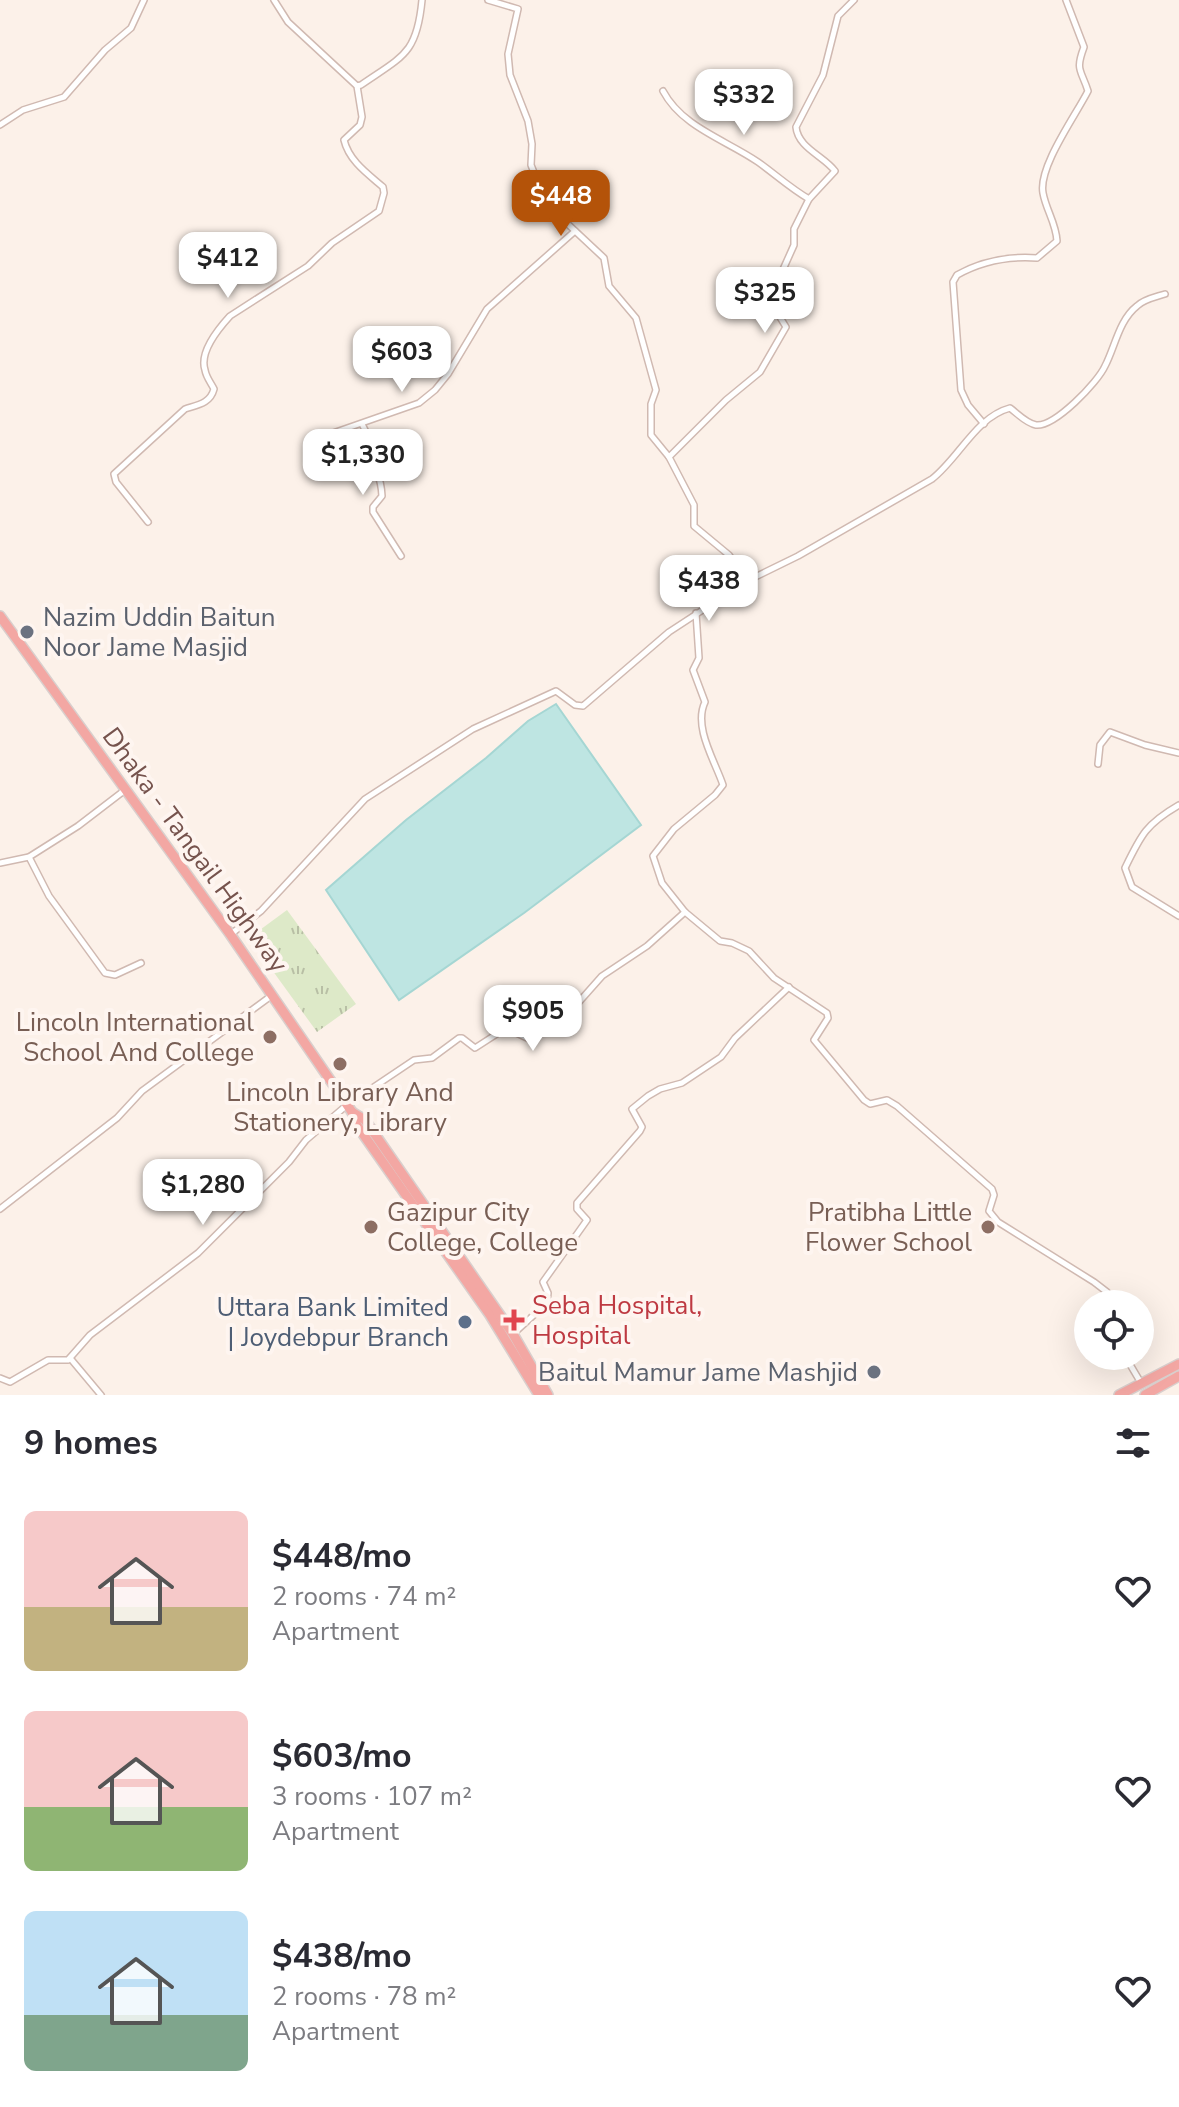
<!DOCTYPE html>
<html lang="en">
<head>
<meta charset="utf-8">
<style>
	body { margin:0; font-family:"Nunito Sans",sans-serif; background:#f2f2f3; color:#2b2b33; height:100vh; display:flex; flex-direction:column; font-size:30px; white-space:nowrap }
	* { box-sizing:border-box; margin:0 }
	p { font-size:26px; color:#7c7c81 }
	.icon { flex:none; width:44px; height:44px; fill:none; stroke:currentColor; stroke-width:2; stroke-linecap:round; stroke-linejoin:round }
	.map { position:relative; height:1395px; overflow:hidden }
	.sheet { display:flex; flex-direction:column; background:#fff; flex:1 }
	.sheet>* { flex:none }
	.tools { position:absolute; left:1074px; top:1290px; display:grid; gap:16px }
	.tools a { display:grid; place-items:center; width:80px; height:80px; border-radius:50%; background:#fff; box-shadow:0 8px 32px #0002; font-size:40px }
	.price { position:absolute; translate:-50% -68px; padding:0 18px; border-radius:16px; background:#fff; color:#222; font-size:26px; line-height:52px; filter:drop-shadow(0 2px 4px #0008) }
	.price::after { content:''; position:absolute; left:50%; top:48px; width:24px; height:18px; margin-left:-12px; background:inherit; clip-path:polygon(0 0,100% 0,50% 100%) }
	.price.current { background:#b45309; color:#fff }
	ul { padding:0; list-style:none }
	li { display:flex; align-items:center; gap:24px; height:200px; padding:0 24px }
	li span { display:grid; place-items:center; flex:none; width:224px; height:160px; border-radius:12px; color:#555 }
	li>.icon { margin-inline-start:auto }
	span .icon { width:96px; height:96px; fill:#fffc; stroke-width:1 }
	li b { font-size:34px }
	h2 { display:flex; justify-content:space-between; align-items:center; height:96px; padding:0 24px; font-size:34px }
	.map>svg:first-child { display:block }
	.grass { fill:url(#grass-tufts) }
	.water { fill:#bee5e2; stroke:#a5d6d3; stroke-width:2 }
	.lines { fill:none; stroke-linecap:round; stroke-linejoin:round }
	.street-casing { stroke:#d0b9b1; stroke-width:8 }
	.highway-casing { stroke:#d9cfcd; stroke-width:12 }
	.street { stroke:#fff; stroke-width:5 }
	.highway { stroke:#f3a7a3; stroke-width:9 }
	.worship-dot { fill:#6b7280; stroke:#fef5f0; stroke-width:3 }
	.education-dot { fill:#8d6e63; stroke:#fef5f0; stroke-width:3 }
	.health-dot { fill:#e0444e; stroke:#fef5f0; stroke-width:3 }
	.service-dot { fill:#5c6f8a; stroke:#fef5f0; stroke-width:3 }
	.labels { text-anchor:middle; dominant-baseline:central; stroke-width:8; stroke-linejoin:round; paint-order:stroke }
	.worship-label { font-size:26px; fill:#5b616d; stroke:#fef5f0; text-anchor:start }
	.street-label { font-size:26px; fill:#76534d; stroke:#fef5f0 }
	.education-label { font-size:26px; fill:#785e54; stroke:#fef5f0; text-anchor:end }
	.health-label { font-size:26px; fill:#be3a42; stroke:#fef5f0; text-anchor:start }
	.service-label { font-size:26px; fill:#4e5e75; stroke:#fef5f0; text-anchor:end }
</style>
</head>
<body>
<div class="map">
<svg width="1179" height="1395" viewBox="0 0 1179 1395">
	<defs>
		<pattern id="grass-tufts" width="24" height="20" patternUnits="userSpaceOnUse" patternTransform="scale(2)"><rect width="24" height="20" fill="#dde9c8"/><path d="M3 7l-1-3M5 7V3M7 7l1-3M15 17l-1-3M17 17v-4M19 17l1-3" fill="none" stroke="#b8bfa5"/></pattern>
	</defs>
	<rect width="100%" height="100%" fill="#fcf1e9"/>
	<polygon class="grass" points="287,910 356,1004 317,1032 249,938"/>
	<polygon class="water" points="556,704 641,825 524,913 399,1000 326,890 406,820 486,758 528,721"/>
	<g class="lines">
		<g class="street-casing">
			<g id="street">
				<polyline points="488,0 518,9 508,54 510,75 528,121 532,144 531,165 541,190 542,200 604,258 609,286 636,318 656,390 651,404 651,435 669,457 694,505 694,526 729,555 747,581"/>
				<path d="M357,86L361,85C403,56 417,54 422,0"/>
				<path d="M663,91C682,127 726,140 758,162C775,174 790,188 809,199"/>
				<polyline points="0,125 23,110 64,97 105,50 131,28 144,0"/>
				<path d="M362,424L366,432L362,444C372,462 381,474 382,496L373,507V512L401,556"/>
				<path d="M984,424L968,405L961,390L953,282L957,275C982,261 1009,256 1037,258L1057,241C1056,223 1046,210 1043,193C1038,167 1076,115 1088,91C1081,69 1075,71 1084,47L1066,0"/>
				<polyline points="333,433 419,403 435,390 448,374 487,309 575,231"/>
				<path d="M669,457L726,400L760,372L786,327L778,314L786,289L781,274L794,245V229L809,199L835,171C824,156 798,148 796,127L823,75L838,16L854,0"/>
				<path d="M148,522L116,482L114,474L185,409C197,405 210,404 214,389C211,383 206,377 205,370C199,352 219,328 230,316L308,266L332,243L379,211L384,193L383,187C368,174 349,161 344,140L360,125L362,117L357,86L288,22L274,0"/>
				<path d="M696,613L699,658L693,670L705,702C693,727 715,761 723,785L715,795L674,829L653,856L662,883L685,912L720,941L732,943L749,951L774,978L827,1013L828,1018L814,1040L864,1100L870,1104L887,1100L897,1106L992,1189L994,1195L989,1211L998,1222L1094,1282L1107,1292L1112,1304"/>
				<polyline points="1098,764 1100,745 1110,732 1145,745 1179,753"/>
				<path d="M1179,805C1146,824 1141,835 1125,868L1132,887L1179,916"/>
				<polyline points="29,857 49,896 105,973 115,975 141,963"/>
				<polyline points="0,863 29,857 78,826 125,790"/>
				<path d="M231,934L261,911L365,799L473,729L556,691L575,705L583,706L669,632L747,581L798,556L932,479C959,458 976,417 1010,408C1018,414 1026,423 1036,425C1055,427 1098,382 1105,366C1115,347 1119,320 1137,306C1144,299 1156,297 1165,294"/>
				<polyline points="0,1209 117,1118 142,1091 271,996"/>
				<polyline points="513,1334 547,1303 548,1293 543,1282 587,1220 577,1209 577,1203 640,1131 642,1127 632,1109 648,1096 660,1089 682,1083 721,1057 735,1038 789,987"/>
				<polyline points="1125,1356 1141,1383"/>
				<polyline points="70,1358 101,1395"/>
				<polyline points="0,1378 10,1382 48,1360 68,1360 90,1335 198,1253 289,1162 306,1140 347,1105 414,1060 432,1058 459,1038 462,1038 475,1048 506,1028 529,1039 547,1026 563,1020 602,976 647,946 685,912"/>
			</g>
		</g>
		<g class="highway-casing">
			<g id="highway">
				<polyline points="0,616 230,934 352,1112 356,1124 490,1315 539,1395"/>
				<polyline points="352,1112 365,1120 513,1334 548,1395"/>
				<polyline points="1119,1395 1179,1364"/>
				<polyline points="1145,1395 1179,1376"/>
			</g>
		</g>
		<use href="#street" class="street"/>
		<use href="#highway" class="highway"/>
	</g>
	<g class="worship-dot">
		<circle cx="27" cy="632" r="8"/>
		<circle cx="874" cy="1372" r="8"/>
	</g>
	<g class="education-dot">
		<circle cx="270" cy="1037" r="8"/>
		<circle cx="340" cy="1064" r="8"/>
		<circle cx="371" cy="1227" r="8"/>
		<circle cx="988" cy="1227" r="8"/>
	</g>
	<path class="health-dot" d="M510 1308h8v8h8v8h-8v8h-8v-8h-8v-8h8z"/>
	<circle class="service-dot" cx="465" cy="1322" r="8"/>
	<g class="labels">
		<g class="worship-label">
			<text x="43" y="617">Nazim Uddin Baitun<tspan x="43" dy="30">Noor Jame Masjid</tspan></text>
			<text x="858" y="1372" text-anchor="end">Baitul Mamur Jame Mashjid</text>
		</g>
		<g class="street-label">
			<text transform="translate(195 850) rotate(54)">Dhaka - Tangail Highway</text>
		</g>
		<g class="education-label">
			<text x="254" y="1022">Lincoln International<tspan x="254" dy="30">School And College</tspan></text>
			<text x="340" y="1092" text-anchor="middle">Lincoln Library And<tspan x="340" dy="30">Stationery, Library</tspan></text>
			<text x="387" y="1212" text-anchor="start">Gazipur City<tspan x="387" dy="30">College, College</tspan></text>
			<text x="972" y="1212">Pratibha Little<tspan x="972" dy="30">Flower School</tspan></text>
		</g>
		<g class="health-label">
			<text x="532" y="1305">Seba Hospital,<tspan x="532" dy="30">Hospital</tspan></text>
		</g>
		<g class="service-label">
			<text x="449" y="1307">Uttara Bank Limited<tspan x="449" dy="30">| Joydebpur Branch</tspan></text>
		</g>
	</g>
</svg>
<div class="tools">
<a><svg class="icon" aria-label="locate" viewBox="0 0 24 24"><circle cx="12" cy="12" r="6"/><path d="M12 2v4M12 18v4M2 12h4M18 12h4"/></svg></a>
</div>
<b class="price" style="left:744px;top:137px">$332</b>
<b class="price current" style="left:561px;top:238px">$448</b>
<b class="price" style="left:228px;top:300px">$412</b>
<b class="price" style="left:765px;top:335px">$325</b>
<b class="price" style="left:402px;top:394px">$603</b>
<b class="price" style="left:363px;top:497px">$1,330</b>
<b class="price" style="left:709px;top:623px">$438</b>
<b class="price" style="left:533px;top:1053px">$905</b>
<b class="price" style="left:203px;top:1227px">$1,280</b>
</div>
<section class="sheet">
<h2>9 homes<svg class="icon" aria-label="filters" viewBox="0 0 24 24"><path d="M4 7h16M4 17h16"/><circle cx="9" cy="7" r="2"/><circle cx="15" cy="17" r="2"/></svg></h2>
<ul>
<li><span style="background:linear-gradient(#f6c9c9 60%,#c2b280 0)"><svg class="icon" aria-label="home" viewBox="0 0 24 24"><path d="M3 11l9-7 9 7M6 9v11h12V9"/></svg></span><div><b>$448/mo</b><p>2 rooms · 74 m²</p><p>Apartment</p></div><svg class="icon" aria-label="heart" viewBox="0 0 24 24"><path d="M12 20l-8-8c-3-5 5-10 8-4 3-6 11-1 8 4z"/></svg></li>
<li><span style="background:linear-gradient(#f6c9c9 60%,#8fb573 0)"><svg class="icon" aria-label="home" viewBox="0 0 24 24"><path d="M3 11l9-7 9 7M6 9v11h12V9"/></svg></span><div><b>$603/mo</b><p>3 rooms · 107 m²</p><p>Apartment</p></div><svg class="icon" aria-label="heart" viewBox="0 0 24 24"><path d="M12 20l-8-8c-3-5 5-10 8-4 3-6 11-1 8 4z"/></svg></li>
<li><span style="background:linear-gradient(#bfe0f5 65%,#7fa58c 0)"><svg class="icon" aria-label="home" viewBox="0 0 24 24"><path d="M3 11l9-7 9 7M6 9v11h12V9"/></svg></span><div><b>$438/mo</b><p>2 rooms · 78 m²</p><p>Apartment</p></div><svg class="icon" aria-label="heart" viewBox="0 0 24 24"><path d="M12 20l-8-8c-3-5 5-10 8-4 3-6 11-1 8 4z"/></svg></li>
</ul>
</section>
</body>
</html>
